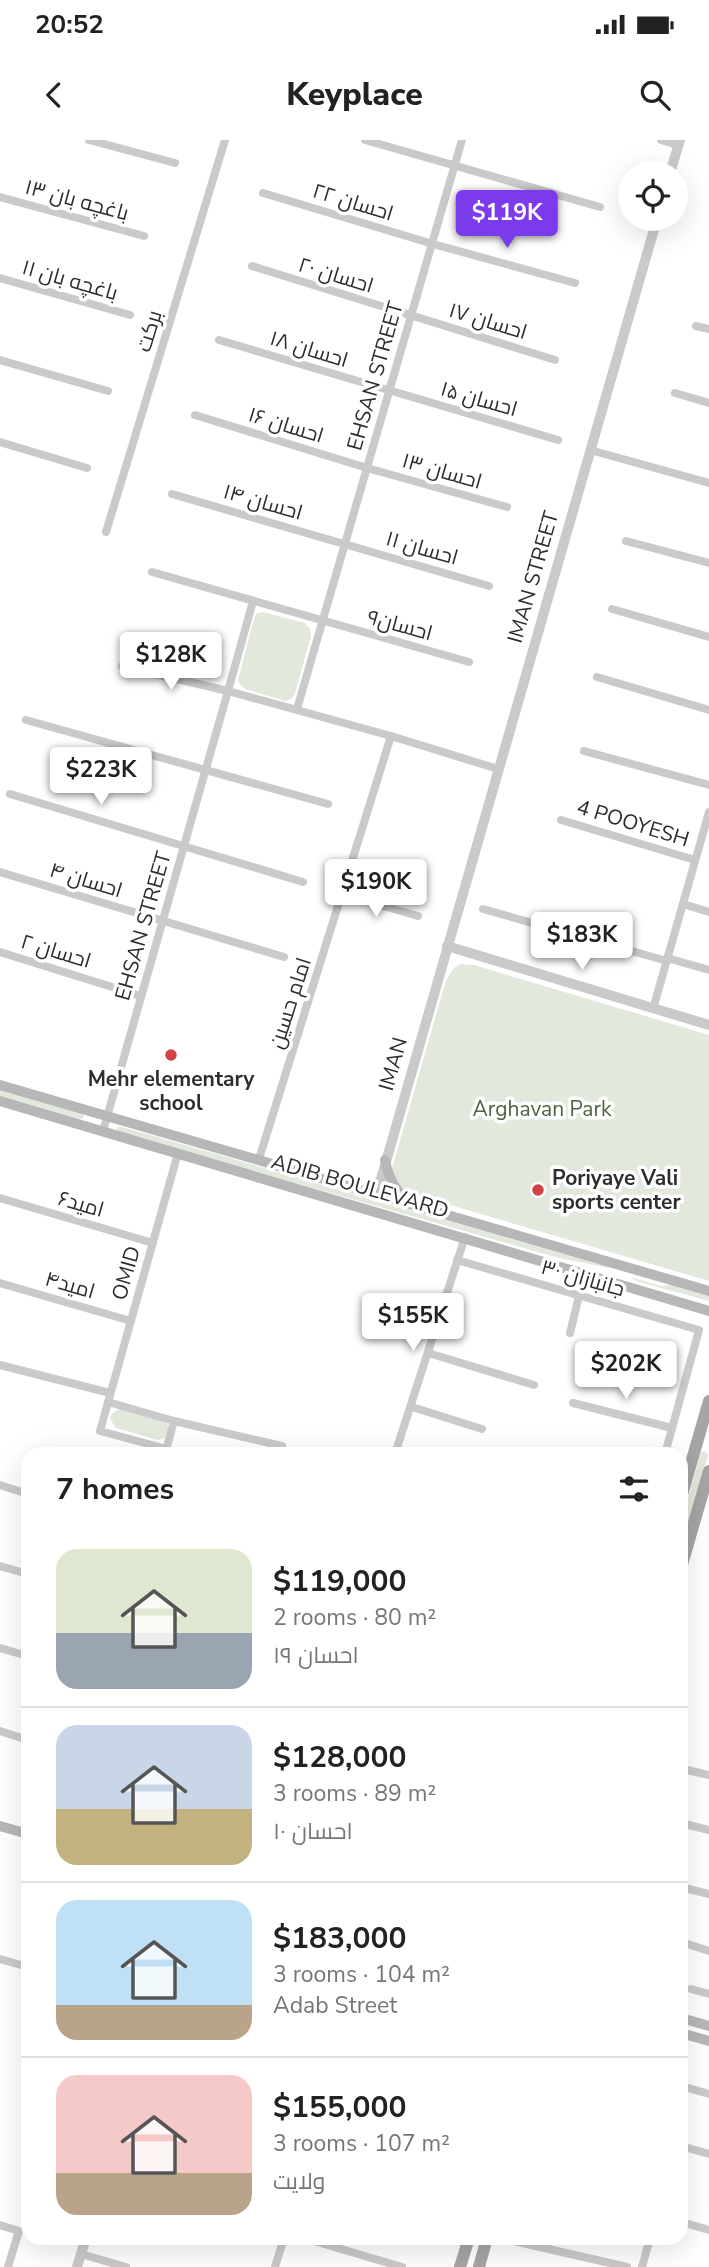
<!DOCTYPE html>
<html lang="en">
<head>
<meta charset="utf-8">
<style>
	body { margin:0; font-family:"Nunito Sans",Cairo,sans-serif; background:#f6f6f6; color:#222; height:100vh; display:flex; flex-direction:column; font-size:26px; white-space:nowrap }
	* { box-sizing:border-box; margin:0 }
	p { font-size:23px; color:#767676 }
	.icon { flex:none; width:38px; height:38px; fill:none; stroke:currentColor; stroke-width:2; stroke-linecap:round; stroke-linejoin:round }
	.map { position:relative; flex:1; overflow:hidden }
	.drawer { position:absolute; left:21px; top:1307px; width:667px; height:798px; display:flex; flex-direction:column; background:#fff; border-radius:21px; box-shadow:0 7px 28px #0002 }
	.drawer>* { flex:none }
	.tools { position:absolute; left:618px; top:21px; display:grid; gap:14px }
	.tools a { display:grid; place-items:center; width:70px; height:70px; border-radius:50%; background:#fff; box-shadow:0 7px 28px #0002; font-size:35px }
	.price { position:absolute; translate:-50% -60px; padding:0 16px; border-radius:7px; background:#fff; color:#222; font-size:23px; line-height:46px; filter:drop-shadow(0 2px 4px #0008) }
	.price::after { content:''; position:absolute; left:50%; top:42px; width:21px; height:16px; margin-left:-10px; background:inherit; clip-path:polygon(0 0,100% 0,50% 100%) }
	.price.on { background:#7c3aed; color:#fff }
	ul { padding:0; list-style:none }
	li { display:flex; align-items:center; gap:21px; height:175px; padding:0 35px }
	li+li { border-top:2px solid #e0e0e0 }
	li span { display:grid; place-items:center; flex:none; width:196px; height:140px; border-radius:21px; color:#555 }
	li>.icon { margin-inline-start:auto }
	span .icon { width:84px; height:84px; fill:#fffc; stroke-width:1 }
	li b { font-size:30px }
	h2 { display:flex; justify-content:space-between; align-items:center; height:84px; padding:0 35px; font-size:30px }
	.status { display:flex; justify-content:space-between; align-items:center; height:49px; padding:0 35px; background:#fff; direction:ltr }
	.status svg { height:19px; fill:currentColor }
	header { display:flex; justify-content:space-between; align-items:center; height:91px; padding:0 35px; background:#fff; font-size:32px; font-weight:800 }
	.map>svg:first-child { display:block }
	.green { fill:#e2e9dc }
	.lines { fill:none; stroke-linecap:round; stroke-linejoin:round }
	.minor { stroke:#cacaca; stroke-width:8 }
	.tertiary { stroke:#cacaca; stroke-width:10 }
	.secondary { stroke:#b7b7b7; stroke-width:10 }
	.primary { stroke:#a5a5a5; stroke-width:12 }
	.poi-dot { fill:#d24144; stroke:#fff; stroke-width:2.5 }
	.labels { text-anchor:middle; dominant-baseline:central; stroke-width:7; stroke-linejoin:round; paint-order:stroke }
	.street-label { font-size:21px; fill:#2d2d2d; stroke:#fff }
	.poi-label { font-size:21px; font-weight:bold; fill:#2d2d2d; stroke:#fff }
	.park-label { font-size:21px; fill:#4e633f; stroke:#fff }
</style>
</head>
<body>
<div class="status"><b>20:52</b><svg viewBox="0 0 49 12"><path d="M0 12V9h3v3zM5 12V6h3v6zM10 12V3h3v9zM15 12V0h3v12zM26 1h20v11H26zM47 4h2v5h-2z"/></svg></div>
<header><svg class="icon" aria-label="back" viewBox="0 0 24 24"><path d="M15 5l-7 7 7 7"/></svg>Keyplace<svg class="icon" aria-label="search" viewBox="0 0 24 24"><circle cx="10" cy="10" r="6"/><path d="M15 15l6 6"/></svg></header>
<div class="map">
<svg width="709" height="2127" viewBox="0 0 709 2127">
	<rect width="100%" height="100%" fill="#fff"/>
	<g class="green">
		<polygon points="263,472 305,483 310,489 311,496 295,554 291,559 285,561 245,549 240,545 238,540 254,478 257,473"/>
		<polygon points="461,824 474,825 709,895 709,1141 403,1051 393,1038 392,1028 446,840 454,828"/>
		<polygon points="0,950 83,974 84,978 79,979 0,956"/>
		<polygon points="119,986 608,1127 609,1128 559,1118 120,993 116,989"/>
		<polygon points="630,1137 661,1146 670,1145 709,1156 709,1161 636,1141"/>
		<polygon points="119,1269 164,1282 168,1285 169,1291 165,1298 158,1300 116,1288 110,1279 111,1274"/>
		<polygon points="706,1311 708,1315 681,1415 681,1384 701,1312"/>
	</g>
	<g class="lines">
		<g class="minor">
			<polyline points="89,0 175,23"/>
			<polyline points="365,0 600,67"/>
			<polyline points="661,0 678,5"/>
			<polyline points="263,53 433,104 575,143"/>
			<polyline points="0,57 144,96"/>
			<polyline points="252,126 555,220"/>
			<polyline points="0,138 130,175"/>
			<polyline points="696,186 709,189"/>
			<polyline points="219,200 558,300"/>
			<polyline points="0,220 108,251"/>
			<polyline points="675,253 709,263"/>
			<polyline points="195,275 367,328 507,367"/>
			<polyline points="0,302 87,328"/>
			<polyline points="590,310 709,343"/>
			<polyline points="172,354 489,446"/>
			<polyline points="106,392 225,0"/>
			<polyline points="626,401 709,423"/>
			<polyline points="152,432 469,522"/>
			<polyline points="253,461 228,551 391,596 498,629"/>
			<polyline points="612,469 709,497"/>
			<polyline points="597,537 709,570"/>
			<polyline points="297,569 462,0"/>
			<polyline points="26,580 328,664"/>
			<polyline points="584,611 709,645"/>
			<polyline points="10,654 303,742"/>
			<polyline points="561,680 695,720"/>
			<polyline points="0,732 284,817"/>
			<polyline points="342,754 418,776"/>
			<polyline points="683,764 709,772"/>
			<polyline points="483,769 667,821"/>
			<polyline points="0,812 141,856"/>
			<polyline points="667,818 709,830"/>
			<polyline points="653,869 709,672"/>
			<polyline points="103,991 228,551 122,526"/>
			<polyline points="259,1019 391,596"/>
			<polyline points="0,1058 153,1103"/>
			<polyline points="457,1120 699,1190 665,1314"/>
			<polyline points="0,1143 131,1181"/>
			<polyline points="570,1193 579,1156"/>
			<polyline points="428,1213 534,1245"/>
			<polyline points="0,1225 110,1253"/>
			<polyline points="108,1262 174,1281 165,1314"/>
			<polyline points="573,1263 672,1288"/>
			<polyline points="412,1267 482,1289"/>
			<polyline points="174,1281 282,1306 279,1314"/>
			<polyline points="167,1309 100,1291 178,1013"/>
			<polyline points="395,1314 465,1097"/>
			<polyline points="0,1345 28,1354"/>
			<polyline points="0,1426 28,1434"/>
			<polyline points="0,1508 28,1516"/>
			<polyline points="0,1591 28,1600"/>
			<polyline points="687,1630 709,1635"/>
			<polyline points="681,1683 709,1690"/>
			<polyline points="681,1747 709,1754"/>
			<polyline points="681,1802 709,1811"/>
			<polyline points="0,1819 28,1827"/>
			<polyline points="691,1849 709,1854"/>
			<polyline points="681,1946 709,1954"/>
			<polyline points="681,2006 709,2014"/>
			<polyline points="681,2082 709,2090"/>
			<polyline points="0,2085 19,2091 8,2127"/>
			<polyline points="304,2098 402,2127"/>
			<polyline points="518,2102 627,2127"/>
			<polyline points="81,2114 126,2127"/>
			<polyline points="275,2127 284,2098"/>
			<polyline points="642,2127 650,2098"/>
		</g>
		<g class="tertiary">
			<polyline points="670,33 680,0"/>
			<polyline points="447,806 709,885"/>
			<polyline points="377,1053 657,79"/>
			<polyline points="77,2127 86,2098"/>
		</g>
		<g class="secondary">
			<polyline points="0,945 709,1151"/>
			<polyline points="0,961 709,1171"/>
			<path d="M385,1020C388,1037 395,1051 409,1061"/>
			<polyline points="0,1686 28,1694"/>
			<polyline points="681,1878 709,1886"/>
			<polyline points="681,1893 709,1901"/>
		</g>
		<g class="primary">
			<polyline points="681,1358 709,1261"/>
			<polyline points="681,1428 709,1331"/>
			<polyline points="460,2127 469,2098"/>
			<polyline points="479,2127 487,2098"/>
		</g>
	</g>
	<g class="poi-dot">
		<circle cx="171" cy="915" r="7"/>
		<circle cx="538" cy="1050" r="7"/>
	</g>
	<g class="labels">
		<g class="street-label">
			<text transform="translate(77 60) rotate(15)">باغچه بان ۱۳</text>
			<text transform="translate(353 62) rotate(17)">احسان ۲۲</text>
			<text transform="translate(336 135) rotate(17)">احسان ۲۰</text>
			<text transform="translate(70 140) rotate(16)">باغچه بان ۱۱</text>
			<text transform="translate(488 181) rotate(17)">احسان ۱۷</text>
			<text transform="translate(149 191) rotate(-73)">برکت</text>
			<text transform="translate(309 209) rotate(17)">احسان ۱۸</text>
			<text transform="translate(375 236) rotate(-74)">EHSAN STREET</text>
			<text transform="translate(479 259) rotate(16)">احسان ۱۵</text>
			<text transform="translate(286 285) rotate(17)">احسان ۱۶</text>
			<text transform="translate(442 331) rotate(16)">احسان ۱۳</text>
			<text transform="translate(263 362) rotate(16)">احسان ۱۴</text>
			<text transform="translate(422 408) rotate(16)">احسان ۱۱</text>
			<text transform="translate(533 437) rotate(-74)">IMAN STREET</text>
			<text transform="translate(400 485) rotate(15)">احسان۹</text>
			<text transform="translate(633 683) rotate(17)">4 POOYESH</text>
			<text transform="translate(86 740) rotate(17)">احسان ۴</text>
			<text transform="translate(143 786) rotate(-74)">EHSAN STREET</text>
			<text transform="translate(56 811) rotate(17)">احسان ۲</text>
			<text transform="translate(290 863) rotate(-72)">امام حسین</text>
			<text transform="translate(393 924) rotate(-74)">IMAN</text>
			<text transform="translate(360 1046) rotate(16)">ADIB BOULEVARD</text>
			<text transform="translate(81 1064) rotate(16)">امید۶</text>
			<text transform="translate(126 1133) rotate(-74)">OMID</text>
			<text transform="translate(583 1138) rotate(16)">جانبازان ۳۰</text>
			<text transform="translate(70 1145) rotate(16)">امید۴</text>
		</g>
		<g class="poi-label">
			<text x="171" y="939">Mehr elementary<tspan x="171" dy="24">school</tspan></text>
			<text x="552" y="1038" text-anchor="start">Poriyaye Vali<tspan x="552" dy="24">sports center</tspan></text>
		</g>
		<g class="park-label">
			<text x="542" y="969">Arghavan Park</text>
		</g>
	</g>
</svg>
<div class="tools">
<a><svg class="icon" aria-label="locate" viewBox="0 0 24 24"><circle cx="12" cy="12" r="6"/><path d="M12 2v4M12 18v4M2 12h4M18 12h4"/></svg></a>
</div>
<b class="price on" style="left:507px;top:110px">$119K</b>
<b class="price" style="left:171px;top:552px">$128K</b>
<b class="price" style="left:101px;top:667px">$223K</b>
<b class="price" style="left:376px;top:779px">$190K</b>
<b class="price" style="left:582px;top:832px">$183K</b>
<b class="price" style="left:413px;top:1213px">$155K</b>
<b class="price" style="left:626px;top:1261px">$202K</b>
<section class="drawer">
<h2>7 homes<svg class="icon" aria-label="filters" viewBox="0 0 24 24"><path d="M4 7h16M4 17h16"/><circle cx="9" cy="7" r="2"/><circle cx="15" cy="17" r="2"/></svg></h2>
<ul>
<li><span style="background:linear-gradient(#dfe7d0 60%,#9aa5b1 0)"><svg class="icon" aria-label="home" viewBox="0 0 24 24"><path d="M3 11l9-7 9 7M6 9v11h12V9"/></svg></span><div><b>$119,000</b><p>2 rooms · 80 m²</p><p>احسان ۱۹</p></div></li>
<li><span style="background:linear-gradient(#c9d6e8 60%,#c2b280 0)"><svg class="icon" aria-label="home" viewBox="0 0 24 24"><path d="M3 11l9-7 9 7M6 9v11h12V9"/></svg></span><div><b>$128,000</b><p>3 rooms · 89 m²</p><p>احسان ۱۰</p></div></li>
<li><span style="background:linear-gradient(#bfe0f5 75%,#b9a48a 0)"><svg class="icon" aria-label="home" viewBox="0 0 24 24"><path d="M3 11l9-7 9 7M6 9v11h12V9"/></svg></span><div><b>$183,000</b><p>3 rooms · 104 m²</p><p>Adab Street</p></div></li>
<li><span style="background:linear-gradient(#f6c9c9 70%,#b9a48a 0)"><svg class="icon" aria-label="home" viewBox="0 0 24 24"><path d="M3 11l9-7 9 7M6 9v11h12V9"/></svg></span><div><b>$155,000</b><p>3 rooms · 107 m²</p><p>ولایت</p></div></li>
</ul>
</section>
</div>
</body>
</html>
